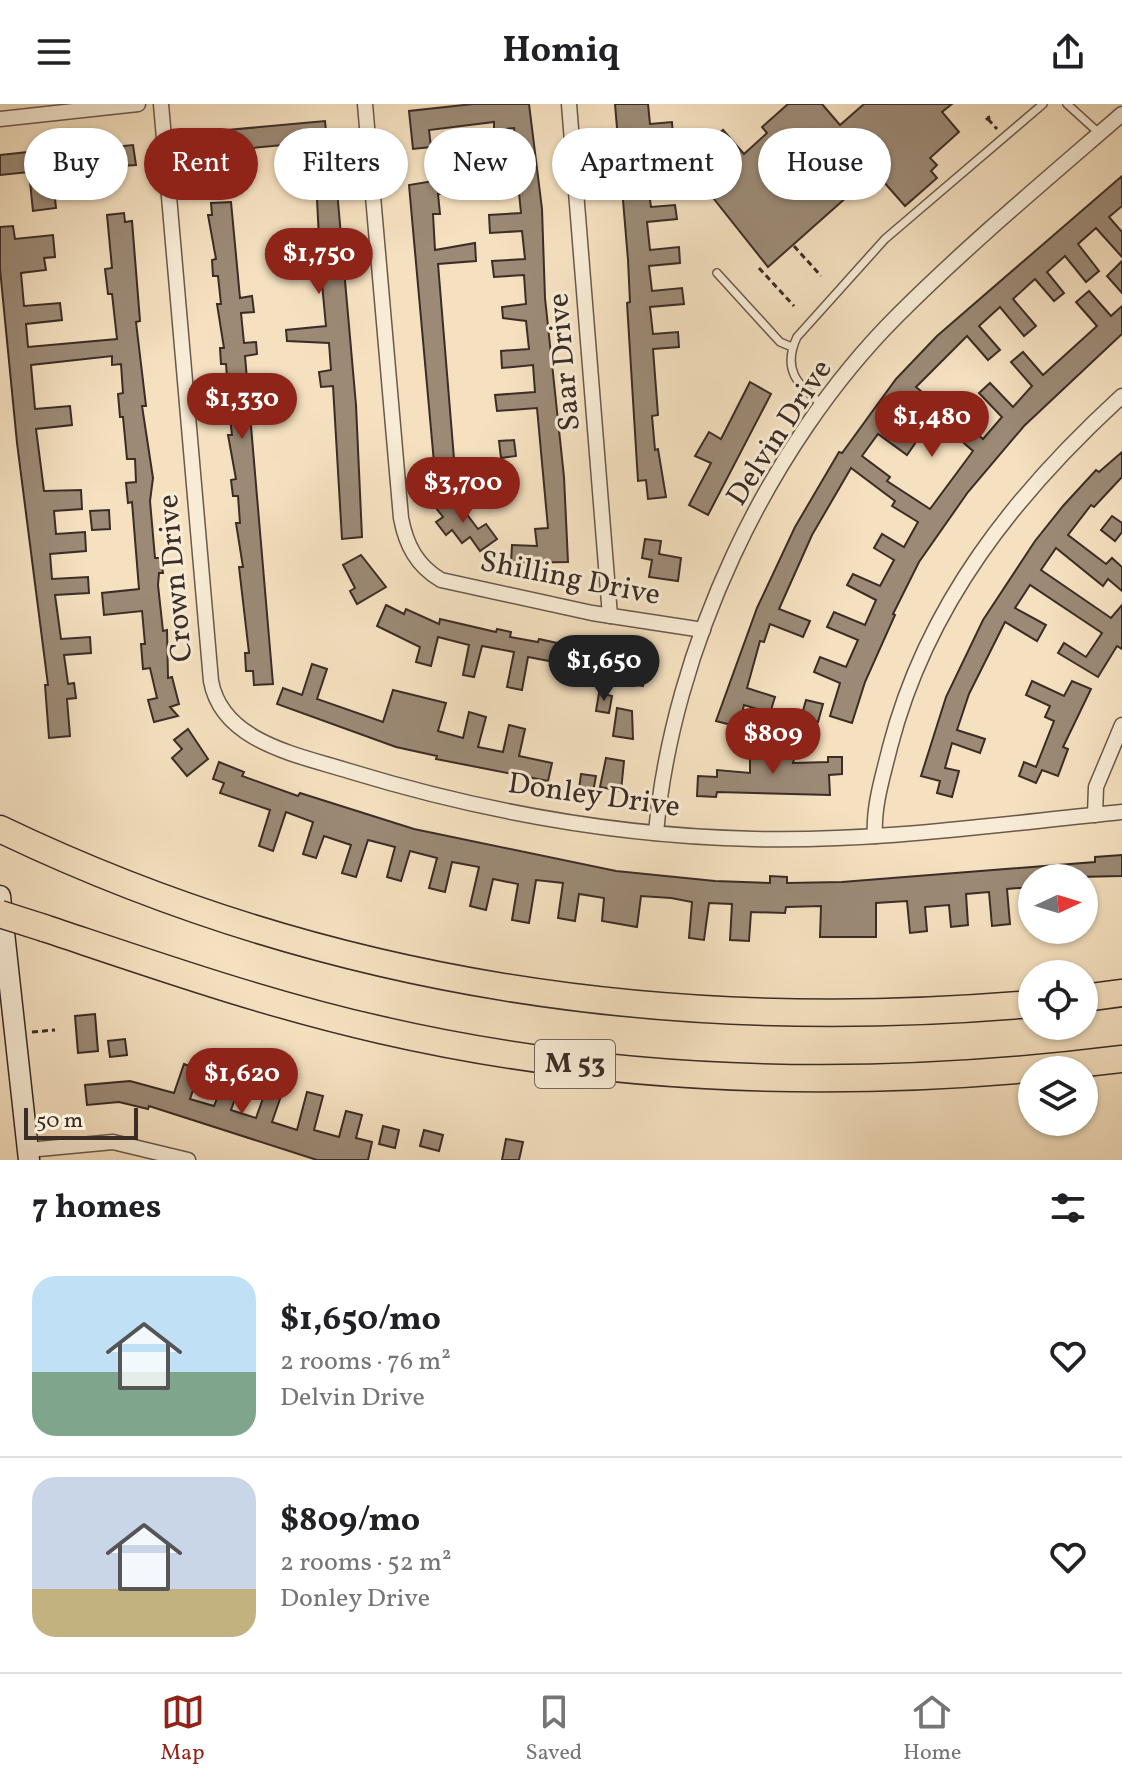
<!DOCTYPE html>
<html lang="en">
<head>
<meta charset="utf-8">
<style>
	body { margin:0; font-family:Vollkorn,serif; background:#f2f2f2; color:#202124; height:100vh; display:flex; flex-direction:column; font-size:30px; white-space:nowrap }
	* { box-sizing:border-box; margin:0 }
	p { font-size:26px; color:#757577 }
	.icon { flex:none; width:44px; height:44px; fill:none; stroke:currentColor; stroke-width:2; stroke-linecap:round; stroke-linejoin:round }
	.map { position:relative; height:1056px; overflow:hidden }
	.drawer { display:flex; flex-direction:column; background:#fff; flex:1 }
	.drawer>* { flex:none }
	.guide { position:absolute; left:24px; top:24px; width:1074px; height:72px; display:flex; gap:16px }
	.needle { width:52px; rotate:86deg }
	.controls { position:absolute; left:1018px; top:760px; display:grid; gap:16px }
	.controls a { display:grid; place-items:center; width:80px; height:80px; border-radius:50%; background:#fff; box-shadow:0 2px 6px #0004; font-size:40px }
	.scale { position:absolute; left:24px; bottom:20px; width:114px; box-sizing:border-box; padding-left:8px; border:4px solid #3b2c26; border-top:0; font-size:22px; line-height:28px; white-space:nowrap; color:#3b2c26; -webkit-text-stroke:6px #f8ecd6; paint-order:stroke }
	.price { position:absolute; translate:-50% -68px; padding:0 18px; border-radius:28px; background:#8f2418; color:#fff; font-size:26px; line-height:52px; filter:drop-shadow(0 2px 4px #0008) }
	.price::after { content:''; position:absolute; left:50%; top:48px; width:24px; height:18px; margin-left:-12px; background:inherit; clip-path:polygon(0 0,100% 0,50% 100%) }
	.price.active { background:#222; color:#fff }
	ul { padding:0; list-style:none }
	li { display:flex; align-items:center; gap:24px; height:200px; padding:0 32px }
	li+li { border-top:2px solid #e0e0e0 }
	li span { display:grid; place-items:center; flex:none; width:224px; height:160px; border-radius:24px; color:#555 }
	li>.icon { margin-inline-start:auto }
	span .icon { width:96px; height:96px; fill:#fffc; stroke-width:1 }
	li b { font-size:34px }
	h2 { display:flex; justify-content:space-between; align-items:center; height:96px; padding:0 32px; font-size:34px }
	.pill { padding:0 28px; border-radius:36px; background:#fff; box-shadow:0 2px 6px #0004; font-size:28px; line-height:72px }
	.pill.active { background:#8f2418; color:#fff }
	header { display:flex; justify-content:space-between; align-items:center; height:104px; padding:0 32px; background:#fff; font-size:36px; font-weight:700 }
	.menu { display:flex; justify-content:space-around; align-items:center; height:112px; border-top:2px solid #e0e0e0; background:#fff; font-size:22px; color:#757577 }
	.menu a { display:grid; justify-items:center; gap:4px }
	.menu .active { color:#8f2418 }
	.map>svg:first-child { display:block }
	.building { fill:#9c8a76; stroke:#3b2c26; stroke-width:2 }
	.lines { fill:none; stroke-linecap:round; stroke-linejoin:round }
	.lane-casing { stroke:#6a594c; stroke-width:10 }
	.street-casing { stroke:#6a594c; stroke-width:17 }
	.secondary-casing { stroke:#3b2c26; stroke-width:23 }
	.highway-casing { stroke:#3b2c26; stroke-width:29 }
	.path { stroke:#3b2c26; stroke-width:3; stroke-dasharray:6 4; stroke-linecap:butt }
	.lane { stroke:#f8ecd6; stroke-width:7 }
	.street { stroke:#f8ecd6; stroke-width:14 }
	.secondary { stroke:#f8ecd6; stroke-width:20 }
	.highway { stroke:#f5e1c0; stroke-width:26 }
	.highway-bridge-casing { stroke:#3b2c26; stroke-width:29; stroke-linecap:butt }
	.highway-bridge { stroke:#f5e1c0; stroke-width:26 }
	.labels { text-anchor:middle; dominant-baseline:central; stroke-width:6; stroke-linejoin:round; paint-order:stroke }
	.shield { fill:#f8ecd6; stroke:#74665b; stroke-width:2 }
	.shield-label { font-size:28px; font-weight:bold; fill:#3b2c26 }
	.street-label { font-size:30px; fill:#3b2c26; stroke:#f8ecd6 }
</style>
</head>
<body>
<header><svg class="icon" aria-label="menu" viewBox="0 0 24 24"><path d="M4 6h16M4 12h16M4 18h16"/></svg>Homiq<svg class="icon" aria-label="share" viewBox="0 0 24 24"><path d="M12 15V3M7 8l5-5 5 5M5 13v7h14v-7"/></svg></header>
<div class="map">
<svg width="1122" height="1056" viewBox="0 0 1122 1056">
	<rect width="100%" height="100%" fill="#f5e1c0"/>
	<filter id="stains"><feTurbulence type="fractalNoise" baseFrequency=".0025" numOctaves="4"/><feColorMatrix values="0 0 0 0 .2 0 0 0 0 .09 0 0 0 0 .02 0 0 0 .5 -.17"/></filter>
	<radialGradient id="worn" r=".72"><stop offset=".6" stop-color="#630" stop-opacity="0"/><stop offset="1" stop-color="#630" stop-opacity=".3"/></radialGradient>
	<g class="building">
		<polygon points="473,0 529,0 542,105 545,194 564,373 568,458 511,459 512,441 537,442 535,425 548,424 537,304 497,307 495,291 535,288 533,261 502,264 501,247 529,245 526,217 503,214 502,203 526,200 524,171 494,173 492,157 525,155 522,127 490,129 489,111 521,109 518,79 469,83 469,88 438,90 440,110 433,110 435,146 475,139 476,157 438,160 456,379 436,381 409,81 518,63 514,24 494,26 494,18 429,26 431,43 413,45 409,7"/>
		<polygon points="615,0 648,0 650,20 672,18 673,32 641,34 651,103 675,101 677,115 647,118 650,146 679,143 680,159 649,162 652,187 682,184 684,200 650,203 653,230 678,228 679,243 653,245 658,311 652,312 655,346 658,345 666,393 648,395 646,376 638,377 627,199 630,198 628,156"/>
		<polygon points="788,0 822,0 840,21 864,0 952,0 942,8 959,28 930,54 937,61 931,67 937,74 905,102 875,68 768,163 710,90 706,83 718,73 697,48 723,26 744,50 767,29 762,23"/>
		<polygon points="325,17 329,58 334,58 336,75 356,301 362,433 342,435 333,282 321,283 319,268 331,266 329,239 287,237 286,226 326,222 319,148 304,149 303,136 319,134 314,38 222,47 224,63 209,65 206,28"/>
		<polygon points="92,41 93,45 133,41 136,61 52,66 56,104 33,107 29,68 0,71 0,51"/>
		<polygon points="1122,72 1122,102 1109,113 1122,128 1122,153 1096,124 1078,140 1099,167 1086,178 1065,152 1047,168 1064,189 1054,197 1035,175 1013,195 1036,222 1024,232 1000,203 979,222 1000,246 988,256 967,232 916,283 942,305 930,318 904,295 887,317 916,338 907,351 878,330 862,352 890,373 887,377 930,405 973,347 951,328 961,316 983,335 1002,313 979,289 990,279 1013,303 1032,282 1011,258 1023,248 1043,271 1097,222 1076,198 1089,187 1111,212 1122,202 1122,230 1024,322 968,388 919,458 893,510 895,511 865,578 852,619 830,612 840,579 814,568 820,553 846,563 858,536 827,523 834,508 865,521 876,496 847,481 853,470 880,482 894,456 874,444 882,430 904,443 918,418 892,402 895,397 851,364 812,431 779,505 810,517 803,533 770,520 764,538 760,537 747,584 775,593 770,609 744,601 739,623 716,617 757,504 795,423 839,348 842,349 896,275 937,232"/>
		<polygon points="231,98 240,194 252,192 254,208 241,209 244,239 256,238 257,250 245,252 273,580 254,581 253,567 246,567 245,549 249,549 239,463 243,463 236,419 240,419 238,392 233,392 231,376 236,375 228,331 232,331 229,304 225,304 224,288 228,287 226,260 221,260 220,244 224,244 217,200 221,200 218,172 213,172 212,156 216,155 208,111 212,111 211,99"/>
		<polygon points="124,109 125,118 132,117 140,217 136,218 146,302 142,302 153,374 150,397 155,454 161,454 163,469 159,469 158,481 163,527 167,526 168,574 172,573 179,600 170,603 178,612 154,618 148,596 157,594 150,564 143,565 141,540 145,540 142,507 104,511 102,489 139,485 132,398 128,399 126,379 136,378 135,355 127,355 123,313 120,313 118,290 123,289 121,260 112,261 112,252 31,261 35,305 70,302 72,321 36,325 44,387 81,386 82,405 54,407 56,430 85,428 86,447 50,450 52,475 88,473 89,489 55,491 61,535 90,533 91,549 64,551 68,580 74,579 76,594 67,595 70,632 49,634 45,581 48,581 17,339 0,165 0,123 13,122 15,135 53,131 55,153 44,154 46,166 21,169 24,202 60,199 62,216 26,220 28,243 117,235 112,190 108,190 105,165 112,164 107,111"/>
		<polygon points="1122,157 1122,189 1107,172"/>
		<polygon points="750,278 771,290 708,411 689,401 711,359 695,352 709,328 721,335"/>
		<polygon points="514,336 516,352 501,354 499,337"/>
		<polygon points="1122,348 1122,373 1094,403 1091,401 1068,431 1106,460 1112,454 1122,463 1122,487 1108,475 1103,482 1056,444 1041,466 1111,514 1122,501 1122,545 1117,542 1098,573 1058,549 1064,539 1086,553 1102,529 1030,481 1015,504 1046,521 1037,537 1005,518 969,590 957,626 985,635 980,649 952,639 945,664 959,667 952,693 937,689 940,677 921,672 946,593 983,516 1035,437 1063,402 1096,366 1099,368"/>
		<polygon points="453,392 478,425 486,420 497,435 480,447 470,433 462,439 452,426 446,431 436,418 443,413 436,404"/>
		<polygon points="109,406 110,425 92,426 90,407"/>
		<polygon points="1112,412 1122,419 1122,428 1115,437 1101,426"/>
		<polygon points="645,435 661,437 659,450 681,454 678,477 649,473 652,456 642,454"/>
		<polygon points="361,451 386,483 357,500 350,487 355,484 343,461"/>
		<polygon points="386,501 404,510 406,505 439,520 440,515 496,528 497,525 511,528 510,533 538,538 539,535 611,551 612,546 630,549 630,553 647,555 643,582 624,579 626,568 597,564 594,581 567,576 570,561 528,553 522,586 507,583 514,548 482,542 474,573 463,571 469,541 438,533 431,562 416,558 420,543 377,522"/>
		<polygon points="312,560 327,565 317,595 383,618 393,586 446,599 438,627 463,634 469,608 486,613 478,643 503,648 509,621 525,625 519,652 552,659 548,677 436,655 437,652 396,643 277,600 283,584 302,591"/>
		<polygon points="1032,577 1064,592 1072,577 1091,585 1063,643 1068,645 1058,672 1042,666 1036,679 1019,672 1024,658 1036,663 1054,617 1045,613 1050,602 1026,591"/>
		<polygon points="599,589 612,592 609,609 596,607"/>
		<polygon points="806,596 823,600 818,618 801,614"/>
		<polygon points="617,604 632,607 633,635 613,632"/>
		<polygon points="188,625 208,655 187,672 172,654 182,645 174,636"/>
		<polygon points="750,638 768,638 768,655 794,655 793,659 828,658 828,653 842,653 842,670 829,671 830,691 717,688 716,693 697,692 698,672 717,673 717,666 750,669"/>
		<polygon points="606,654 624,657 621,687 600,683"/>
		<polygon points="219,658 244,668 242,672 298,692 300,689 414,725 616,767 715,777 770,779 770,772 787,773 787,779 842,778 1095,758 1095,753 1122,751 1122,772 1032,774 1032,783 1007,785 1010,820 992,822 989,788 966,790 968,821 951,823 949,801 925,803 927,827 910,829 907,797 876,799 876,833 820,833 821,802 786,803 785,809 751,808 749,837 730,836 732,800 709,799 704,836 689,834 692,798 671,794 641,792 637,823 602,817 604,794 579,790 575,817 558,814 563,779 536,776 529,819 512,816 518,780 493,775 486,806 470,802 479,763 452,758 445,788 429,784 437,754 410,747 401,777 387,773 395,743 368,736 356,773 342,769 351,741 324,732 316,754 303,750 313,718 286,708 273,747 259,742 270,706 220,689 224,679 213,675"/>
		<polygon points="581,670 596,672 593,688 579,685"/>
		<polygon points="95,910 98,947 78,949 75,912"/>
		<polygon points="125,935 127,951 110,953 108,937"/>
		<polygon points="184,960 200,966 190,995 214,1002 226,972 241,978 231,1006 256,1014 267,983 282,989 272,1018 297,1026 307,988 323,992 314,1026 339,1033 346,1007 362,1011 356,1034 372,1038 368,1056 317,1056 149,1002 148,1005 119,998 87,1001 85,981 130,977 174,989"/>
		<polygon points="383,1022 399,1026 395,1044 379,1040"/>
		<polygon points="424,1026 443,1031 439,1047 420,1042"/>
		<polygon points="506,1035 523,1038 519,1056 502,1056"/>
	</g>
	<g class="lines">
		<g class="lane-casing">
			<g id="lane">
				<polyline points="1067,0 1099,29"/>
				<polyline points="717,169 780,238 792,243"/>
				<path d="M822,300C797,281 782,265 797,233L885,135L1043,0"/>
			</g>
		</g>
		<g class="street-casing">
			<g id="street">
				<path d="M161,0L211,577C222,638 298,651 349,667C480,707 616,732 754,735C877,738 1000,720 1122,708"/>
				<path d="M365,0L401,414C406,441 417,462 441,476L592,509L703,526"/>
				<polyline points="569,0 610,512"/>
				<polyline points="0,15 138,0"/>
				<polyline points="1095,711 1096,683 1122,621"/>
				<path d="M656,729C672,546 767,342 897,212C968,141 1047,75 1122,10"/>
				<path d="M875,732C873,702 883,672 890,643C927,500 1015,390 1122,292"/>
				<polyline points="28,1046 113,1038 188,1056"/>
			</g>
		</g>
		<g class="secondary-casing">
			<polyline id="secondary" points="0,792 29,1056"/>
		</g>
		<g class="highway-casing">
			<g id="highway">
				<path d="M0,725C328,882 671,931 1032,900"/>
				<path d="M44,824C155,861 266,900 381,926C625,982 874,986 1122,955"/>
				<polyline points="1084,894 1122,889"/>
			</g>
		</g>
		<g class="path">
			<polygon points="988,12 989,14 987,15 986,12"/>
			<polyline points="988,15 997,25"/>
			<polyline points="794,142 821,172"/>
			<polyline points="759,164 794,202"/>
			<polyline points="32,928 55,926"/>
		</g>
		<use href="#lane" class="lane"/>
		<use href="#street" class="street"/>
		<use href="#secondary" class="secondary"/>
		<use href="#highway" class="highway"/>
		<g class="highway-bridge-casing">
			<polyline id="highway-bridge" points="0,810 44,824"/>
		</g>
		<use href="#highway-bridge" class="highway-bridge"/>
	</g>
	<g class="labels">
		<rect class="shield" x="535" y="936" width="80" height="48" rx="6"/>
		<g class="shield-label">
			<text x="575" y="960">M 53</text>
		</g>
		<g class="street-label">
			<text transform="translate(565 258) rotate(-95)">Saar Drive</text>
			<text transform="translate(780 329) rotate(-57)">Delvin Drive</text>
			<text transform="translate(176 474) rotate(-95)">Crown Drive</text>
			<text transform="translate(570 475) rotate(11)">Shilling Drive</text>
			<text transform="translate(594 692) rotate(8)">Donley Drive</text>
		</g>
	</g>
	<rect width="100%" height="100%" filter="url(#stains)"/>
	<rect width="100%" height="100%" fill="url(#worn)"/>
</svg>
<div class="controls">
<a><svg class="needle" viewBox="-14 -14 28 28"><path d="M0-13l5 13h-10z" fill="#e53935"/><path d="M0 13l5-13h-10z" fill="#757577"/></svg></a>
<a><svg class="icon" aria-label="locate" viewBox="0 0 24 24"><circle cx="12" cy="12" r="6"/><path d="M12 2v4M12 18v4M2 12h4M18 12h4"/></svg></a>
<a><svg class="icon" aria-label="layers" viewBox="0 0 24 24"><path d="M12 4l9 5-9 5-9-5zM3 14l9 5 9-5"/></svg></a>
</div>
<div class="scale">50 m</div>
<b class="price" style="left:319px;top:192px">$1,750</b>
<b class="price" style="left:242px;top:337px">$1,330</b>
<b class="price" style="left:932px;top:355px">$1,480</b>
<b class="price" style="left:463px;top:421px">$3,700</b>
<b class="price active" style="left:604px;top:599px">$1,650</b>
<b class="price" style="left:773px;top:672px">$809</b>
<b class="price" style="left:242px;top:1012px">$1,620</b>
<div class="guide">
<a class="pill">Buy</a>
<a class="pill active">Rent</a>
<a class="pill">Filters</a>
<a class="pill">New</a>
<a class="pill">Apartment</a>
<a class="pill">House</a>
</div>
</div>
<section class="drawer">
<h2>7 homes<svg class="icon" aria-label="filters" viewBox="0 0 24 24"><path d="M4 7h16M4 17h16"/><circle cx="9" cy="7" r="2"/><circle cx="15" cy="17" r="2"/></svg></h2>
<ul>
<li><span style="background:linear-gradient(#bfe0f5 60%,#7fa58c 0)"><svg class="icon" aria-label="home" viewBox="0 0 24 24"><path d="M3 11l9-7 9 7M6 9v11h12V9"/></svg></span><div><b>$1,650/mo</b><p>2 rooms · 76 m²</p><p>Delvin Drive</p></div><svg class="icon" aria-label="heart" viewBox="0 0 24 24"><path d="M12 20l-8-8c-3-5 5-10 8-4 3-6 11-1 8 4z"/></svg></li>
<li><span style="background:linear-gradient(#c9d6e8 70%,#c2b280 0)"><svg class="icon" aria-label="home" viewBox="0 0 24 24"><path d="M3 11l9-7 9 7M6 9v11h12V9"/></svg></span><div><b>$809/mo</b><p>2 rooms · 52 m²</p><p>Donley Drive</p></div><svg class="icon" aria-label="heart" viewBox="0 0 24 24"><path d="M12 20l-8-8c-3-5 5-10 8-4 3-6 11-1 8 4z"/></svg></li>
</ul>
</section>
<nav class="menu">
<a class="active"><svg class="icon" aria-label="map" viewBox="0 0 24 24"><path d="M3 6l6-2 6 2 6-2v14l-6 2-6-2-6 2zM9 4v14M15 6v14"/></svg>Map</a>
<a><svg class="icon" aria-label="saved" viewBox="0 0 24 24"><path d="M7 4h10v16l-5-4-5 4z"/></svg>Saved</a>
<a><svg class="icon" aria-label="home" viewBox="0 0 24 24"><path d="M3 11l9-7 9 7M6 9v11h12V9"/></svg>Home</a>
</nav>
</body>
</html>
